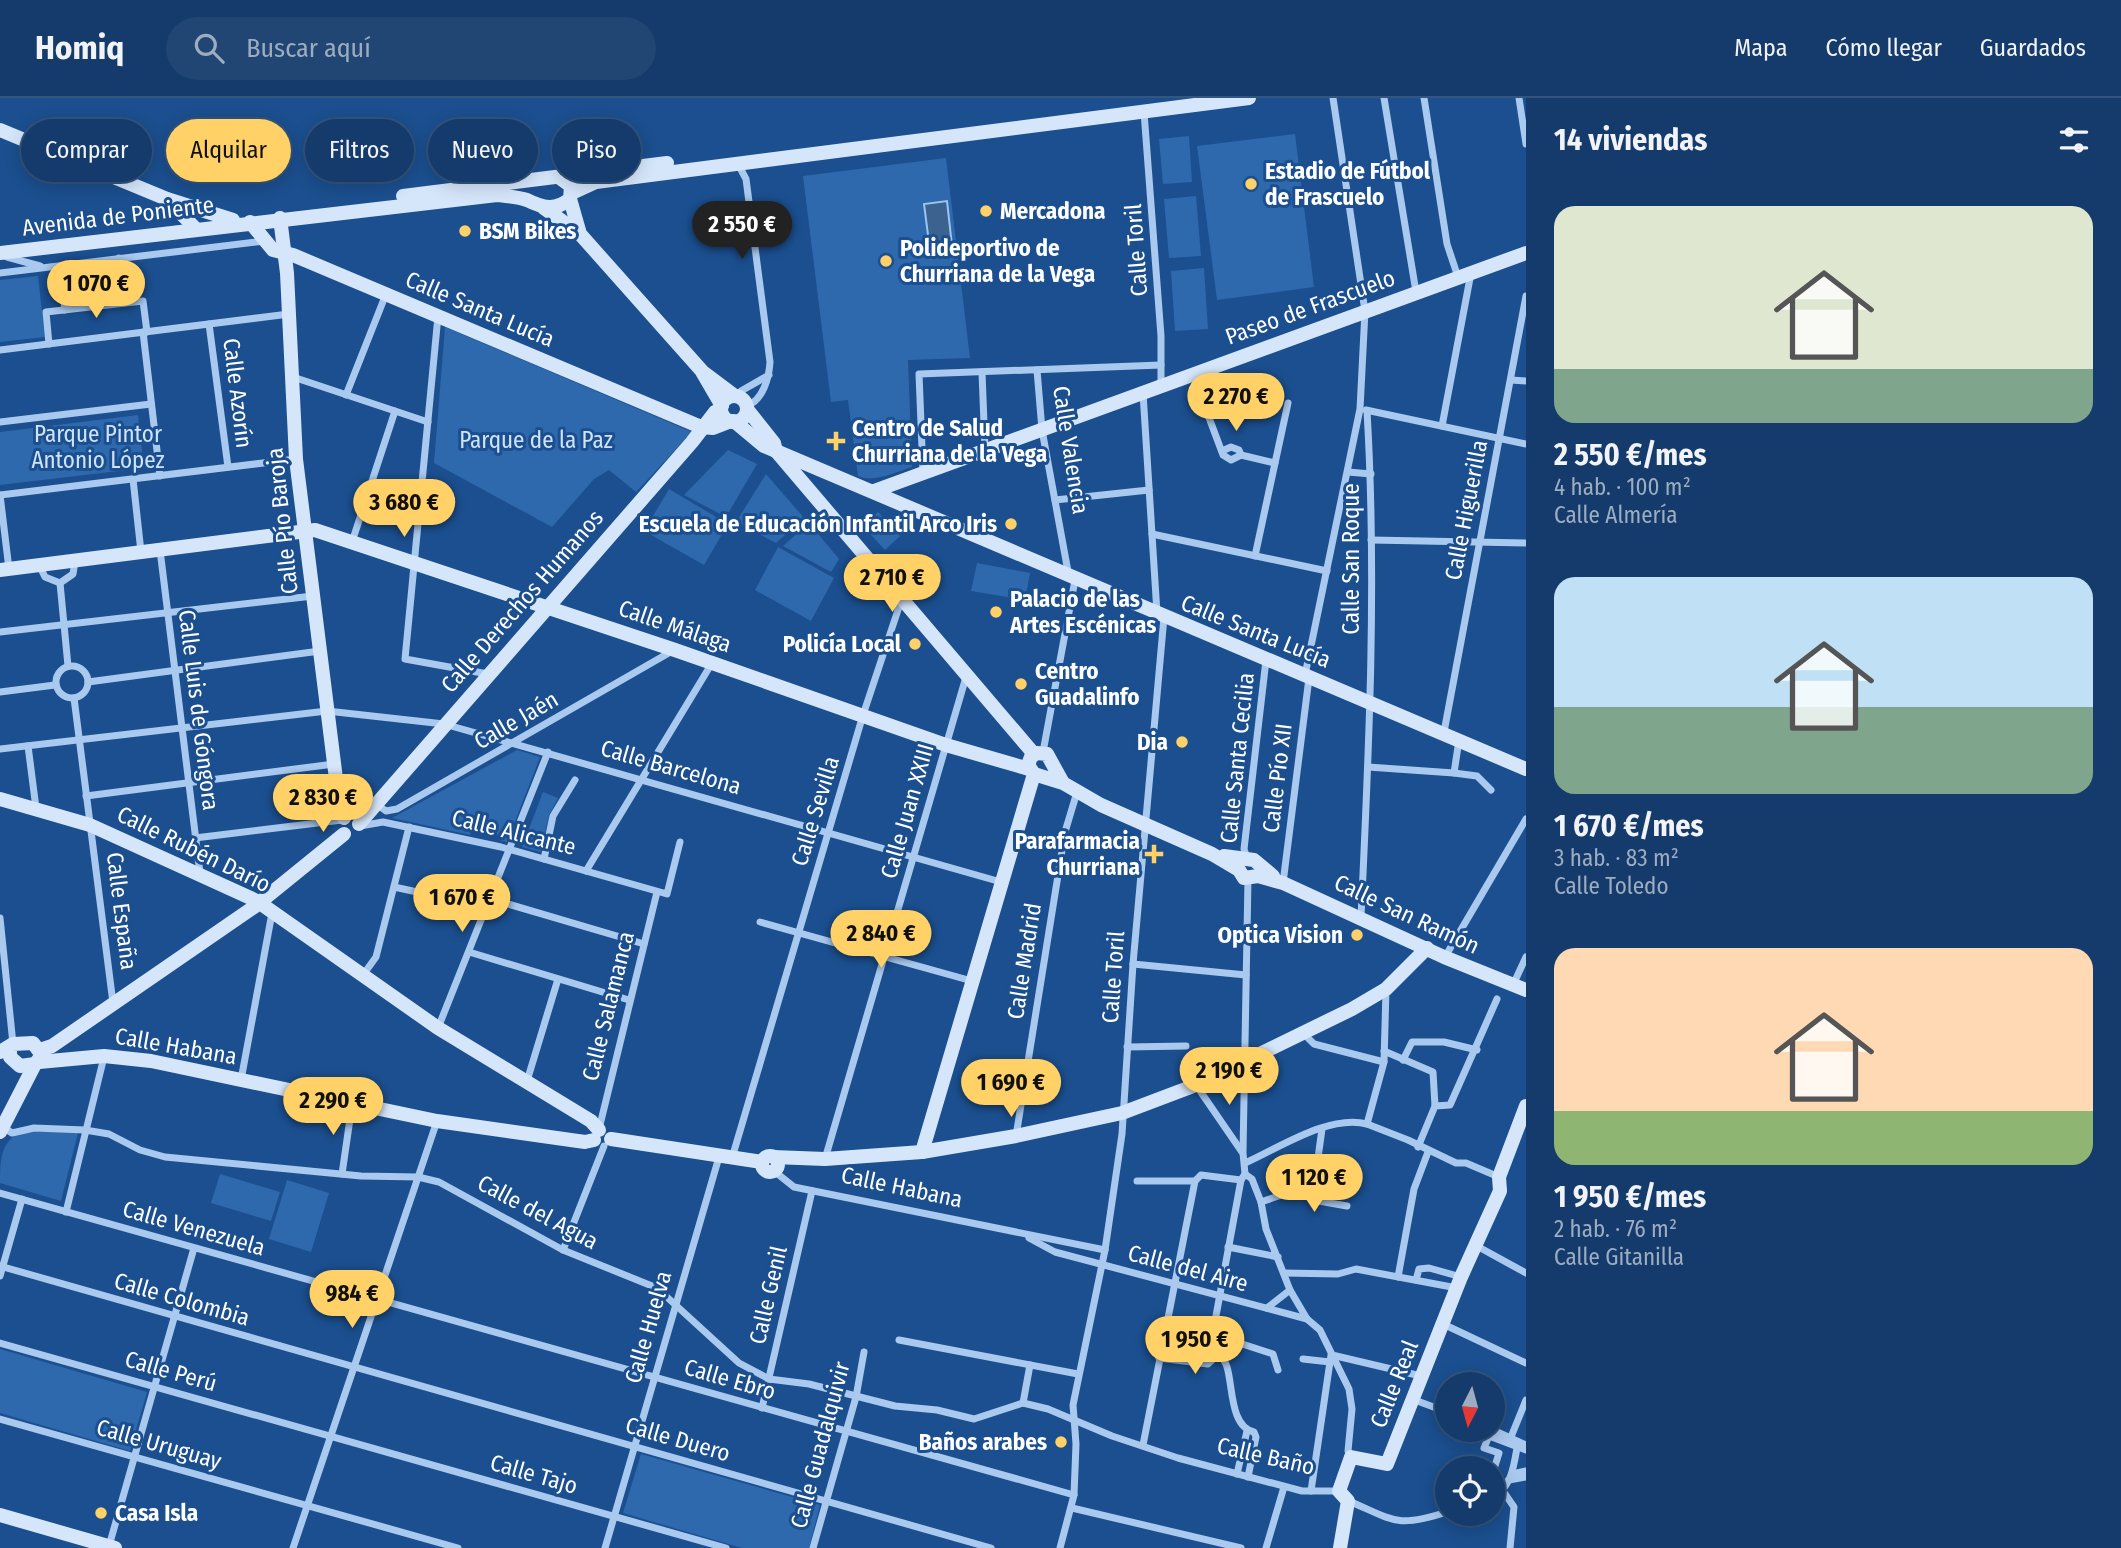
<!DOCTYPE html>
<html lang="es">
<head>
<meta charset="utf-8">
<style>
	body { margin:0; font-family:"Fira Sans Condensed",sans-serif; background:#214673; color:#f1f3f6; height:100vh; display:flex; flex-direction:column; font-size:26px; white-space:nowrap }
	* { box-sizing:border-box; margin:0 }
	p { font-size:23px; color:#9dadc1 }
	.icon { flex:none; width:38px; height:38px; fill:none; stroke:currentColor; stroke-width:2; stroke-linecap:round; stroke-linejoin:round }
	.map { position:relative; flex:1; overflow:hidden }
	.side { display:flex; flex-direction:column; background:#143b6b; width:595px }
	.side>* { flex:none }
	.guide { position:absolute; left:21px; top:21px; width:665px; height:63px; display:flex; gap:14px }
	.needle { width:46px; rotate:186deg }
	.tools { position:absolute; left:1435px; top:1274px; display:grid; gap:14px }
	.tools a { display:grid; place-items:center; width:70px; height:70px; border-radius:50%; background:#143b6b; box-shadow:0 4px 18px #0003,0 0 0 2px #33557e; font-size:35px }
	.price { position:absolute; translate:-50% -60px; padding:0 16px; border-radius:24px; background:#ffd166; color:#111; font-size:23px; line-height:46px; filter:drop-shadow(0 2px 4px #0008) }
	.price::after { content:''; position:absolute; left:50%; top:42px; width:21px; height:16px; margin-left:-10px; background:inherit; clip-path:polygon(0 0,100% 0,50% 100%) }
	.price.current { background:#222; color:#fff }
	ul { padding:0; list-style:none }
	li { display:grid; align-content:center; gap:14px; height:371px; padding:0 28px }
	li span { display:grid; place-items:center; height:217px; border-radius:21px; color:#555 }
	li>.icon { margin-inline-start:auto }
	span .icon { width:126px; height:126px; fill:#fffc; stroke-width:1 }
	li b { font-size:30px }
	h2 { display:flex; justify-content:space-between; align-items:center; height:84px; padding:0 28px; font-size:30px }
	.pill { padding:0 24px; border-radius:32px; background:#143b6b; box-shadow:0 4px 18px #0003,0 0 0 2px #33557e; font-size:24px; line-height:63px }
	.pill.current { background:#ffd166; color:#111 }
	header { display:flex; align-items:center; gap:42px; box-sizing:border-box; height:98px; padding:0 35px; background:#143b6b; border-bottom:2px solid #33557e }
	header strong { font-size:33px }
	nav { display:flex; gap:38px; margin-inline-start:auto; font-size:24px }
	.search { width:490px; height:63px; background:#214673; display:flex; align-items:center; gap:18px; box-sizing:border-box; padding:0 24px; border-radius:38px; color:#9dadc1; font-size:26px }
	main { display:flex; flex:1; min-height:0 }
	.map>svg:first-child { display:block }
	.green { fill:#2e69ad }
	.water { fill:#3c6290; stroke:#9cc4f0; stroke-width:2 }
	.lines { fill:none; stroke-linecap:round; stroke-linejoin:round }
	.street { stroke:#a9c9ee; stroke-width:7 }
	.secondary { stroke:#d6e6fa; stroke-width:14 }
	.poi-dot { fill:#ffd166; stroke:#1b4f8f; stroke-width:2.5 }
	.labels { text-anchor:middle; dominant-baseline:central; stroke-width:6; stroke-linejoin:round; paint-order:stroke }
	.poi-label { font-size:23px; font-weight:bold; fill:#fff; stroke:#1b4f8f; text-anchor:start }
	.street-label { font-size:23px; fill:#fff; stroke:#1b4f8f }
	.park-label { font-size:23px; fill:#cfe3fa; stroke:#1b4f8f }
</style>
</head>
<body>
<header>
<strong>Homiq</strong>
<div class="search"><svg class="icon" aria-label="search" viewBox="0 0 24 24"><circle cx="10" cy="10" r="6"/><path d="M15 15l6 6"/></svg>Buscar aquí</div>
<nav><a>Mapa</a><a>Cómo llegar</a><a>Guardados</a></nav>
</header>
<main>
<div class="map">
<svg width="1526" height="1450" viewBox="0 0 1526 1450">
	<rect width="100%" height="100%" fill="#1b4f8f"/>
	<g class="green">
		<polygon points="1295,36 1314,189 1217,202 1197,48"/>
		<polygon points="1189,38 1192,84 1163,86 1159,41"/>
		<path d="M946,60L970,260L908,262L912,369C896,374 874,385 858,378L848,302L831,304L803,78Z"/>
		<polygon points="1196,98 1201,158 1169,160 1164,101"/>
		<polygon points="1204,170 1208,231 1175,233 1171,173"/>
		<polygon points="38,178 45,239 0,244 0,182"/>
		<polygon points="445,229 692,334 636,394 609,372 594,381 552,429 434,365"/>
		<polygon points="138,317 144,370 0,387 0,334"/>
		<polygon points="728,352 757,366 726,419 684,397"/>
		<polygon points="766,376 804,420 776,445 736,424"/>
		<polygon points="669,391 728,426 704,467 644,433"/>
		<polygon points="878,414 900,438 885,452 863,428"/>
		<polygon points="809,425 839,461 831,474 783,448"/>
		<polygon points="778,449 834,480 811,523 755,492"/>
		<polygon points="977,465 1030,475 1025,502 971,493"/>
		<polygon points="517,652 540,659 507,744 501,743 501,738 473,731 470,737 392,720"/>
		<polygon points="543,694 558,700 549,717 541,754 522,749"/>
		<path d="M24,1033L78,1035L61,1103L0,1085C0,1062 0,1042 24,1033Z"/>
		<polygon points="220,1076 280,1094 271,1123 211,1105"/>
		<polygon points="287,1082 329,1095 311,1154 269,1141"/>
		<polygon points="0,1251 147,1294 130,1353 0,1315"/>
		<polygon points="641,1356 820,1407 809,1450 742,1450 623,1415"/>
	</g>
	<polygon class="water" points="947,103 953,157 931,160 924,106"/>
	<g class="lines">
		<g class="street">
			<polyline points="1384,0 1416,194"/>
			<polyline points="1424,0 1447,146 1458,179"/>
			<polyline points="1519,0 1526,46"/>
			<polyline points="1144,14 1161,238 1161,288"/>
			<path d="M738,66L746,81L770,264C769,280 763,302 747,308"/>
			<polyline points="7,159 40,168"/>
			<polyline points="119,160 124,205"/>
			<polyline points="60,168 65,212"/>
			<polyline points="0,175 265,143"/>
			<polyline points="438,218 405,561 488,576"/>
			<polyline points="209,226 228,369"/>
			<polyline points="143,234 160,378"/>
			<polyline points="49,246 46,214 143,203 147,234"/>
			<polyline points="0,252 289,216"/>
			<polyline points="1037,272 1042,332 1069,479"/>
			<polyline points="982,274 985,352"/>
			<polyline points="1193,277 1223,357 1231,362 1241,357"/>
			<polyline points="293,279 428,324"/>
			<polyline points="1511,282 1526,283"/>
			<polyline points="1143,295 1157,515"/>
			<polyline points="346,297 386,196"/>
			<polyline points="738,298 741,293 769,277"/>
			<polyline points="1366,312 1526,346"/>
			<polyline points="0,324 151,306"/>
			<polyline points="1442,328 1471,175"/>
			<polyline points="1222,353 1231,349 1239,352 1241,357 1275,365"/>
			<polyline points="1348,374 1371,376"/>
			<polyline points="923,375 919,276 1161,267"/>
			<polyline points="133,381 141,454"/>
			<polyline points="0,397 296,361"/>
			<polyline points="0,397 9,471"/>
			<polyline points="1055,402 1149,392"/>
			<polyline points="1152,436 1327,473"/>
			<polyline points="1371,442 1526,445"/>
			<polyline points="352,444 395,313"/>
			<polyline points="160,452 200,775"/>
			<polyline points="1255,458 1288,305"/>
			<polyline points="39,467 45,479 60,485 73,476 75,463"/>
			<polyline points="60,485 68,568"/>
			<polyline points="0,534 313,498"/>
			<circle cx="72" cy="584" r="16"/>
			<polyline points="1305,577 1360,311 1365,213 1333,0"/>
			<polyline points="88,584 320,553"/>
			<polyline points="0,594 55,587"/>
			<polyline points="74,600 113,905"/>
			<polyline points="1444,634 1526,198"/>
			<polyline points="28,648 36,710"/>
			<polyline points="0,651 327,613 444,626 1001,784"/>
			<polyline points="1043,654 1075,482"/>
			<polyline points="1368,669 1454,675 1459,642"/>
			<polyline points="1454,675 1477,678 1491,692"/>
			<polyline points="86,698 334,666"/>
			<polyline points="375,705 386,713 397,711 674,552"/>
			<polyline points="360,728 383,724 501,749 667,796 680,744"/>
			<polyline points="195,740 342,722"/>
			<polyline points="1247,760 1244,751 1266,562"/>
			<polyline points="544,761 553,718 575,682"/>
			<polyline points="586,773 712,565"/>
			<path d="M1248,781L1243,1055L1245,1076L1241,1082L1211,1245C1217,1253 1225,1261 1227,1269C1233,1288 1230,1329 1254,1334L1256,1339L1248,1379"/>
			<polyline points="1283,785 1309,580"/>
			<polyline points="394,789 487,809"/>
			<polyline points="491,801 644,846"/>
			<path d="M1361,819C1369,651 1377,482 1367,313"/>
			<polyline points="0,820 13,946"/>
			<polyline points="760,824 972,883"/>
			<polyline points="469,854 629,902"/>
			<polyline points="1445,859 1526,721"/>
			<polyline points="1133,866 1246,877"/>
			<polyline points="363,877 376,859 409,729"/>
			<polyline points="1513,887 1526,859"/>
			<polyline points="438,930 548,654"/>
			<polyline points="1304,936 1314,946 1384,964"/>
			<polyline points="1127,949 1186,948"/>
			<polyline points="1384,953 1433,974 1435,1008 1418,1049"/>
			<polyline points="1403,962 1412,944 1444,944 1477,952"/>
			<polyline points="241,982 272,815"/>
			<polyline points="527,983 558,881"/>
			<polyline points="1196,987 1242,1054"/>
			<polyline points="1435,1008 1450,1007 1497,901"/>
			<polyline points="1367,1026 1408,1042 1456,1065 1466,1065 1499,1079"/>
			<polyline points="3,1029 12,1035 34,1030 85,1032 109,1036 140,1052 165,1059 361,1078 418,1079 439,1084 563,1152 657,1190 739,1265 769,1281 809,1286 895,1308 937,1312 974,1321 1023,1305 1048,1311 1112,1338 1178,1360 1302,1393 1339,1393"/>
			<polyline points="599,1031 657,794"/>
			<polyline points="1016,1038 1065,734 1077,694"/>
			<polyline points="732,1060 863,617 902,500"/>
			<polyline points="825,1061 966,579"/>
			<path d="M1245,1065C1279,1050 1329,1016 1367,1026L1384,964L1386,891"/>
			<polyline points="774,1073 794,1089 1105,1152"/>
			<polyline points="342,1076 352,1007"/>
			<polyline points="1245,1076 1252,1081 1261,1104 1266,1131 1290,1192 1307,1221 1320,1232 1349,1291 1352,1311 1348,1353 1351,1358"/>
			<polyline points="1137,1083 1195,1083 1201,1077 1241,1082"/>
			<polyline points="0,1095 1074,1397"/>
			<polyline points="1313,1096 1313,1102 1347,1108"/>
			<polyline points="1261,1104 1290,1094 1313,1096 1322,1031"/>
			<polyline points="66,1114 104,959"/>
			<polyline points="1029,1140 1055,1154 1307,1221"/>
			<polyline points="1475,1147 1526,1175"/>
			<polyline points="1228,1149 1278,1159"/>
			<polyline points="563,1152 604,1048"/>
			<polyline points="0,1168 991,1450"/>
			<polyline points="1284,1175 1338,1176 1356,1171 1457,1190"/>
			<polyline points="0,1178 22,1101"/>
			<polyline points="1398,1179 1414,1091 1428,1054"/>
			<polyline points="1416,1182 1419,1171 1429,1170 1461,1179"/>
			<polyline points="1267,1210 1290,1192"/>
			<polyline points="1443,1226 1526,1265"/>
			<polyline points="899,1242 1078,1276"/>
			<polyline points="0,1245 726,1450"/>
			<polyline points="1332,1257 1421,1278"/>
			<polyline points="1159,1260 1208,1266 1233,1243 1273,1256 1278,1272"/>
			<polyline points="1303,1261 1330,1264"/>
			<polyline points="1412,1301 1447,1314"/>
			<polyline points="1023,1305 1030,1267"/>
			<polyline points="762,1310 812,1093"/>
			<polyline points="0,1321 458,1450"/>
			<polyline points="1493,1332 1526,1347"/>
			<polyline points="1511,1339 1526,1302"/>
			<polyline points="1143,1347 1195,1083"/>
			<polyline points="1526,1352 1489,1338 1484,1350 1499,1355 1494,1371 1500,1389 1509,1382 1526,1379"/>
			<polyline points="1237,1376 1247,1333"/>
			<polyline points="1512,1376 1526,1373"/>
			<polyline points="1311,1393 1331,1257"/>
			<polyline points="1503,1393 1514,1409 1510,1450"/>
			<path d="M1493,1400C1513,1387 1514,1366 1518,1344"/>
			<path d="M1349,1403C1395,1423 1397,1430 1447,1414"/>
			<polyline points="1072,1410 1241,1450"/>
			<polyline points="109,1448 194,1150"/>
			<polyline points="293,1450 437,1023"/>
			<polyline points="605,1450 719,1059"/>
			<polyline points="813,1450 856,1299 864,1254"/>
			<polyline points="1060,1450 1074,1397 1076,1346 1073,1307 1105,1152 1122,1036 1133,866 1164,519"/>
			<polyline points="1266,1450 1284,1389"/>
		</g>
		<g class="secondary">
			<polyline points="0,32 167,101 233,122"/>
			<polyline points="572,95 596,84 1249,0"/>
			<polyline points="403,98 667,65"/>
			<polyline points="570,101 580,136 701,272 722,308"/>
			<polyline points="168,102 196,131"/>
			<polyline points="544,110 580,136"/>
			<polyline points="280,120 287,175 296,361 339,705 344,720"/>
			<polyline points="250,124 273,152 293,157 701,329 713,330 731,323"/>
			<path d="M0,155L497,97C506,98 518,99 527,102C543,110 555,113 570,101L571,88L560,80"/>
			<polyline points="703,274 735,298"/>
			<circle cx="734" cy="311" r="13"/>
			<polyline points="747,311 774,345 776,353 1034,656"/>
			<polyline points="734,323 764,348 776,353 1526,671"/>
			<polyline points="874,393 1526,155"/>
			<polyline points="0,472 315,432 675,552 946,647 1029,671"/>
			<polyline points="1063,685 1047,656 1037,655 1031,659 1028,667 1034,676 1063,685 1101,707 1212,756 1239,772 1244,780 1258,778"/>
			<polyline points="0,701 90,727 257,803 438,930 591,1023 599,1032"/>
			<polyline points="359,726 692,344 715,314 721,311"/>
			<polyline points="1224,758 1254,762 1273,778"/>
			<polyline points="1258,778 1283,785 1444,859 1526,892"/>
			<polyline points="40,952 52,948 254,809 344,736"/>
			<polyline points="0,954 13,946 33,945 42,957 35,966 20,968 10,959 10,950"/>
			<polyline points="39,964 104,958 151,963 437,1023 585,1044 594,1042"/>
			<polyline points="0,1034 35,966"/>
			<polyline points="611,1041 762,1064"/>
			<polyline points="922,1054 1034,676"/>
			<circle cx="770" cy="1066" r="8"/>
			<polyline points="773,1059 825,1061 922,1054 1016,1038 1122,1015 1196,987 1352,911 1386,891 1427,850"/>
			<polyline points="0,1417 115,1450"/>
			<polyline points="1340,1450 1348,1403 1339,1393 1351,1359 1387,1366 1461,1179 1500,1093 1499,1079 1526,1008"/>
		</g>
	</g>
	<g class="poi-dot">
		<circle cx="1251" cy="86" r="7"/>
		<circle cx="986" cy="113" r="7"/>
		<circle cx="465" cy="133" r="7"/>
		<circle cx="886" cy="163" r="7"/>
		<path d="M832.5 332.5h7v7h7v7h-7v7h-7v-7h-7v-7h7z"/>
		<circle cx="1011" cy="426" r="7"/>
		<circle cx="996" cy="514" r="7"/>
		<circle cx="915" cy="546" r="7"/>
		<circle cx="1021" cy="586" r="7"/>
		<circle cx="1182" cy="644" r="7"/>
		<path d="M1150.5 745.5h7v7h7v7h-7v7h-7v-7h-7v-7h7z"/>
		<circle cx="1357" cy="837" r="7"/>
		<circle cx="1061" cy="1344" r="7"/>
		<circle cx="101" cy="1415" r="7"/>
	</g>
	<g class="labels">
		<g class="poi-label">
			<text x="1265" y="73">Estadio de Fútbol<tspan x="1265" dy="26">de Frascuelo</tspan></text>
			<text x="1000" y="113">Mercadona</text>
			<text x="479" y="133">BSM Bikes</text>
			<text x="900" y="150">Polideportivo de<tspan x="900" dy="26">Churriana de la Vega</tspan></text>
			<text x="852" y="330">Centro de Salud<tspan x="852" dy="26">Churriana de la Vega</tspan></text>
			<text x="997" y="426" text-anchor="end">Escuela de Educación Infantil Arco Iris</text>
			<text x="1010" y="501">Palacio de las<tspan x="1010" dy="26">Artes Escénicas</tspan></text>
			<text x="901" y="546" text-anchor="end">Policía Local</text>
			<text x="1035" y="573">Centro<tspan x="1035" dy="26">Guadalinfo</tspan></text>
			<text x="1168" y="644" text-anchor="end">Dia</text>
			<text x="1140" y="743" text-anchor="end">Parafarmacia<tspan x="1140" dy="26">Churriana</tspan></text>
			<text x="1343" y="837" text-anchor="end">Optica Vision</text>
			<text x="1047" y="1344" text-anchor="end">Baños arabes</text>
			<text x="115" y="1415">Casa Isla</text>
		</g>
		<g class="street-label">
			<text transform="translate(118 118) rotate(-7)">Avenida de Poniente</text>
			<text transform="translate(1136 152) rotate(-94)">Calle Toril</text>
			<text transform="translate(1310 209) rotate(-20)">Paseo de Frascuelo</text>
			<text transform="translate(480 211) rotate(23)">Calle Santa Lucía</text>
			<text transform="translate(238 295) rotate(83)">Calle Azorín</text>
			<text transform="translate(1071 352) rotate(81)">Calle Valencia</text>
			<text transform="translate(1466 412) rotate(-79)">Calle Higuerilla</text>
			<text transform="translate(282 423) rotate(-96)">Calle Pío Baroja</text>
			<text transform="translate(1351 461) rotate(-90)">Calle San Roque</text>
			<text transform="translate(522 503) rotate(-49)">Calle Derechos Humanos</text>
			<text transform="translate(675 528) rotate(19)">Calle Málaga</text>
			<text transform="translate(1256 533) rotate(22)">Calle Santa Lucía</text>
			<text transform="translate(199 612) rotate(83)">Calle Luis de Góngora</text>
			<text transform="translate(516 622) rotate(-30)">Calle Jaén</text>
			<text transform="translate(1237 660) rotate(-84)">Calle Santa Cecilia</text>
			<text transform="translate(671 669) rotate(16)">Calle Barcelona</text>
			<text transform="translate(1277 680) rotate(-83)">Calle Pío XII</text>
			<text transform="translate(815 713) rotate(-73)">Calle Sevilla</text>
			<text transform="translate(907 713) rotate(-74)">Calle Juan XXIII</text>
			<text transform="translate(514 734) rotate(14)">Calle Alicante</text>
			<text transform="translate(194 751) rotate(26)">Calle Rubén Darío</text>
			<text transform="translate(122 813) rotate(83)">Calle España</text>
			<text transform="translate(1407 816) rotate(25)">Calle San Ramón</text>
			<text transform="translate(1024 863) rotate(-81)">Calle Madrid</text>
			<text transform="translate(1113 879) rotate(-86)">Calle Toril</text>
			<text transform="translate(608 908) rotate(-76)">Calle Salamanca</text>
			<text transform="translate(176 948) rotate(10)">Calle Habana</text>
			<text transform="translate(902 1089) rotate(12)">Calle Habana</text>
			<text transform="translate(538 1114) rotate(28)">Calle del Agua</text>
			<text transform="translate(194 1130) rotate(16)">Calle Venezuela</text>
			<text transform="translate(1188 1170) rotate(15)">Calle del Aire</text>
			<text transform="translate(768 1197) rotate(-77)">Calle Genil</text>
			<text transform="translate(182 1201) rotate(16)">Calle Colombia</text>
			<text transform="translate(648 1229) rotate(-74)">Calle Huelva</text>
			<text transform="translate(171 1273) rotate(16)">Calle Perú</text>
			<text transform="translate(730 1281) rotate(16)">Calle Ebro</text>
			<text transform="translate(1394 1286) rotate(-68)">Calle Real</text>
			<text transform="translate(678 1341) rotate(16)">Calle Duero</text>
			<text transform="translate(159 1346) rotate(16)">Calle Uruguay</text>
			<text transform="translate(820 1347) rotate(-75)">Calle Guadalquivir</text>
			<text transform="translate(1266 1358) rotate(13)">Calle Baño</text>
			<text transform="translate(534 1376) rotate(16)">Calle Tajo</text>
		</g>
		<g class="park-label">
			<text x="98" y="336">Parque Pintor<tspan x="98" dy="26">Antonio López</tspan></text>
			<text x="536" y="342">Parque de la Paz</text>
		</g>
	</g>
</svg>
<div class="tools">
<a><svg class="needle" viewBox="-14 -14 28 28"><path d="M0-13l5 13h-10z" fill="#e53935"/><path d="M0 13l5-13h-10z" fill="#9dadc1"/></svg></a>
<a><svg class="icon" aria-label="locate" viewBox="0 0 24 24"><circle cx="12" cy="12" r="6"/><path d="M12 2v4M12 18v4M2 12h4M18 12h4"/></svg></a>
</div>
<b class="price current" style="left:742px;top:163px">2 550 €</b>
<b class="price" style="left:96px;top:222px">1 070 €</b>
<b class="price" style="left:1236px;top:335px">2 270 €</b>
<b class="price" style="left:404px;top:441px">3 680 €</b>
<b class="price" style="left:892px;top:516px">2 710 €</b>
<b class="price" style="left:323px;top:736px">2 830 €</b>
<b class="price" style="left:462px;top:836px">1 670 €</b>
<b class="price" style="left:881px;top:872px">2 840 €</b>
<b class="price" style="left:1229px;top:1009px">2 190 €</b>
<b class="price" style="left:1011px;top:1021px">1 690 €</b>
<b class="price" style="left:333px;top:1039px">2 290 €</b>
<b class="price" style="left:1314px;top:1116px">1 120 €</b>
<b class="price" style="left:352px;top:1232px">984 €</b>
<b class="price" style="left:1195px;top:1278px">1 950 €</b>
<div class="guide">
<a class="pill">Comprar</a>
<a class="pill current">Alquilar</a>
<a class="pill">Filtros</a>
<a class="pill">Nuevo</a>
<a class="pill">Piso</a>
</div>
</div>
<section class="side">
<h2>14 viviendas<svg class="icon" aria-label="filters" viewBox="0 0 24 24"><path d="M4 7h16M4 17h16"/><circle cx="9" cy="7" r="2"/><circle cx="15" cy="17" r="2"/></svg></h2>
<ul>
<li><span style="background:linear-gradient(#dfe7d0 75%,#7fa58c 0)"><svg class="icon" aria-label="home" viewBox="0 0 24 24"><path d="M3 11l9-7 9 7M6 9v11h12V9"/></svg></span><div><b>2 550 €/mes</b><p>4 hab. · 100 m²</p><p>Calle Almería</p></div></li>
<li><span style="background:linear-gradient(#bfe0f5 60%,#7fa58c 0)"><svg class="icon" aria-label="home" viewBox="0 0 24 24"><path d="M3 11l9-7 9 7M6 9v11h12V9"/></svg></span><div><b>1 670 €/mes</b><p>3 hab. · 83 m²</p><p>Calle Toledo</p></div></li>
<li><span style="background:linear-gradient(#ffd9b3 75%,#8fb573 0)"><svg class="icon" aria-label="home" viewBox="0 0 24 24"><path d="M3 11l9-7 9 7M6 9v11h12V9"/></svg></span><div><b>1 950 €/mes</b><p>2 hab. · 76 m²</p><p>Calle Gitanilla</p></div></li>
</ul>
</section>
</main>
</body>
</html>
